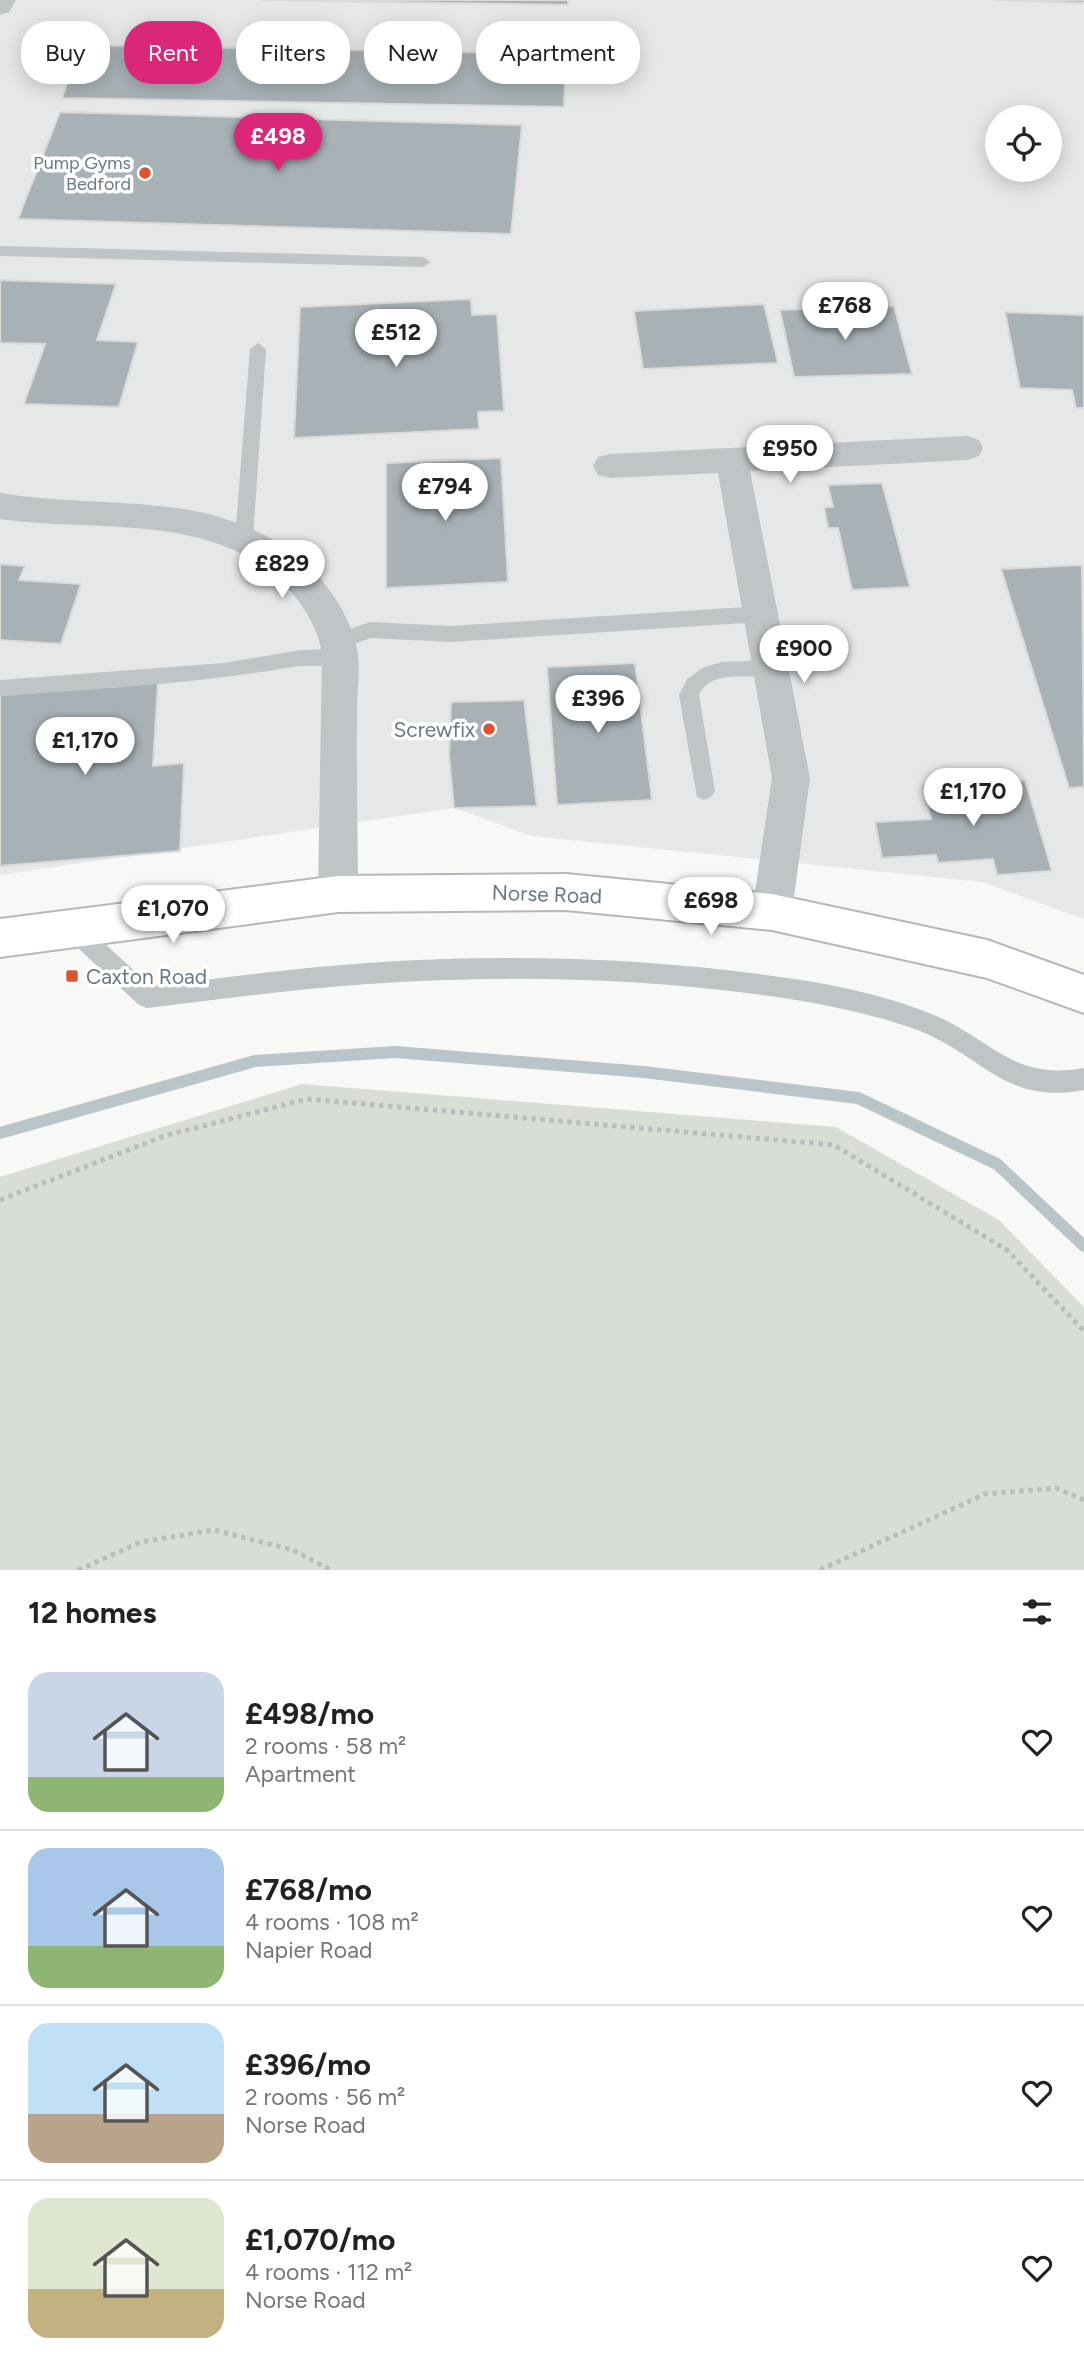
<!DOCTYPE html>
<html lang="en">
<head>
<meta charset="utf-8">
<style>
	body { margin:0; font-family:Figtree,sans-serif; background:#f6f6f6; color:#222; height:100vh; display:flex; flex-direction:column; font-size:26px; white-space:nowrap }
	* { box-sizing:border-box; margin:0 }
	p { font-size:23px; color:#767676 }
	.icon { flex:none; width:38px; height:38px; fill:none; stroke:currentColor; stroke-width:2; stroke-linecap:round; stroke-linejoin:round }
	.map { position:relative; height:1570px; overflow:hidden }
	.details { display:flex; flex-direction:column; background:#fff; flex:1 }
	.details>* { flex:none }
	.top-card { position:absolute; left:21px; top:21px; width:700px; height:63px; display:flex; gap:14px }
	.fabs { position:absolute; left:985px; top:105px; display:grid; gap:14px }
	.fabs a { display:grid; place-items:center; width:77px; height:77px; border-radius:50%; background:#fff; box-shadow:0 4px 18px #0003; font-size:35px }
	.price { position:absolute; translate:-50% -60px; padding:0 16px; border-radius:24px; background:#fff; color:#222; font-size:23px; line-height:46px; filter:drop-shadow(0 2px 4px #0008) }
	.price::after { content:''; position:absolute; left:50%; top:42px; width:21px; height:16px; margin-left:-10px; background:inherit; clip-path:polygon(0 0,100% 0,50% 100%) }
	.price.selected { background:#db2777; color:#fff }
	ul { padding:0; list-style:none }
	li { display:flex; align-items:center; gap:21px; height:175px; padding:0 28px }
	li+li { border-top:2px solid #e0e0e0 }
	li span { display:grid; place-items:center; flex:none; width:196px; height:140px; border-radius:21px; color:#555 }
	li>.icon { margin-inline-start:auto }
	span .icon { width:84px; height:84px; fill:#fffc; stroke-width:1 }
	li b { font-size:30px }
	h2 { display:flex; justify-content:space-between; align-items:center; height:84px; padding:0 28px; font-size:30px }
	.tag { padding:0 24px; border-radius:28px; background:#fff; box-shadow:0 4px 18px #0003; font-size:24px; line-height:63px }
	.tag.selected { background:#db2777; color:#fff }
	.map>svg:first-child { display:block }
	.built { fill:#e6e7e7; fill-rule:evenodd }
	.green { fill:#d8ddd5 }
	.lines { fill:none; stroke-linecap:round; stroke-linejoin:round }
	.stream { stroke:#b9c5c9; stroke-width:12 }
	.building { fill:#a8b1b6; stroke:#dadad8; stroke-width:2 }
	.secondary-casing { stroke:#b2b8bc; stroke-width:4 }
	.path { stroke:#babdbf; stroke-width:5; stroke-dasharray:4.5 4.5; stroke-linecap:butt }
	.lane { fill:#bfc4c7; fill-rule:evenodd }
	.street { fill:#bfc4c7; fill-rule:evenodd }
	.secondary { fill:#fff; fill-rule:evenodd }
	.poi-dot { fill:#db5532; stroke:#fff; stroke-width:2.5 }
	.labels { text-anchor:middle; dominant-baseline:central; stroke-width:7; stroke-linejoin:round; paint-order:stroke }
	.far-poi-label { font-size:18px; fill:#687985; stroke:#fff; text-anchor:end }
	.poi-label { font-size:21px; fill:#687985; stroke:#fff; text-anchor:end }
	.street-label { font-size:21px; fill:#687985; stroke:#fff }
</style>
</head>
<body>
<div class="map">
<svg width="1084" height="1570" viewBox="0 0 1084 1570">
	<rect width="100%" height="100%" fill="#f8f8f6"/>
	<path class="built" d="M0,0H1084V919L982,882L532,836L454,808L0,875ZM998,117H1050V170H998Z"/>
	<polygon class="green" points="302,1084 836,1127 999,1220 1084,1307 1084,1570 0,1570 0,1177"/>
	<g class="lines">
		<polyline class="stream" points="0,1133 255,1061 395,1052 644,1072 858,1098 997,1164 1084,1246"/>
	</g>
	<g class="building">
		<polygon points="260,0 568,0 568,5"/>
		<polygon points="993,0 1084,0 1084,3 994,0"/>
		<polygon points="81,45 566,54 564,107 62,98"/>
		<polygon points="60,112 522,125 511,234 18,219"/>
		<polygon points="0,280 116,284 97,340 138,342 119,407 24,404 45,344 0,343"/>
		<polygon points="471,299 472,315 497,314 504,411 478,412 479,429 294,438 300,307"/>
		<polygon points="764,304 778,363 643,369 634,311"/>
		<polygon points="894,306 912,374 794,377 780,310"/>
		<polygon points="1005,312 1084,315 1084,408 1076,408 1072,390 1020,388"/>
		<polygon points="501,458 508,582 386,588 386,463"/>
		<polygon points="882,483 910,587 852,590 838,528 828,528 824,507 833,507 828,485"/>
		<polygon points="0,564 25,566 19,580 81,584 61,644 0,640"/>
		<polygon points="1082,565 1084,787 1069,788 1001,569"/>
		<polygon points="635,663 652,800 557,805 547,667"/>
		<polygon points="158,682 153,766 184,763 180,851 0,866 0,695"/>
		<polygon points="524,700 537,806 454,808 449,756 451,702"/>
		<polygon points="1025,780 1052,871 997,875 993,859 938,863 936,855 882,858 875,822 931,819 922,786"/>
	</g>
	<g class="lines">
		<g class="secondary-casing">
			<polygon id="secondary" points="566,874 772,894 987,940 1084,975 1084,1013 987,978 772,930 566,910 338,912 0,957 0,919 338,876"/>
		</g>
		<g class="path">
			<polyline points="0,1200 164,1136 307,1099 834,1145 1007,1250 1084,1331"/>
			<polyline points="78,1570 141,1542 214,1530 293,1550 331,1570"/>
			<polyline points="820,1570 985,1494 1056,1488 1084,1500"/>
		</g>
		<g class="lane">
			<polygon points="0,246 423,257 431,262 423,267 0,256"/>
			<polygon points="258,343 266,349 253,538 244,545 235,538 250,349"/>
			<path d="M761,606L768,609L771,614L768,619L761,622L451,642L371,638L339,649L348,657L345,663C328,668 309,664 292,667C195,684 98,689 0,696V680L224,663L301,650L336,649L328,642L331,636L370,622L451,626Z"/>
			<path d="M771,660L778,662L781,668L778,674C754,682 712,666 699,695L715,791L711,797L704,800L697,797L679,695L687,679L704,667L722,662Z"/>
			<path d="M72,918L80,921L151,986C223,978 295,968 367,963C512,953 658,958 801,980C846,987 893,998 934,1015C993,1040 1013,1081 1084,1068V1090C1006,1105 984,1057 920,1031C883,1017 841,1008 802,1001C659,978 513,974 368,984C294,989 221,999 147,1008L139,1005L64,935L61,928L64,921Z"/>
		</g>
		<g class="street">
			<polygon points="0,0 16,0 9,12 0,15"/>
			<polygon points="967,436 979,440 983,448 979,456 967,460 750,471 810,778 792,912 786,925 772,930 758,925 752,912 772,778 718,473 610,478 598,475 593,466 598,457 610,454"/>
			<path d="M0,493C61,503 123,500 184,509C260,521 331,564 355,640C362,662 357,687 357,709C356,771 358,832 358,894L352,907L338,912L324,907L318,894L322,655C319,631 307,611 292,593C221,510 97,533 0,519Z"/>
		</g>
		<use href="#secondary" class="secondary"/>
	</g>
	<g class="poi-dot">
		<circle cx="145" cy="173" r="7"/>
		<circle cx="489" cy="729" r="7"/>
		<rect x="65" y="969" width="14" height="14" rx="3.5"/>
	</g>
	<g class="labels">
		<g class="far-poi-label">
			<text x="131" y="163">Pump Gyms<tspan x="131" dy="21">Bedford</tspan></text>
		</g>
		<g class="poi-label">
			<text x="475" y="729">Screwfix</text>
			<text x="86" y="976" text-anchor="start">Caxton Road</text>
		</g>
		<g class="street-label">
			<text transform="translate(547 894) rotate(2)">Norse Road</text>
		</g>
	</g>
</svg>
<div class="fabs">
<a><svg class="icon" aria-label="locate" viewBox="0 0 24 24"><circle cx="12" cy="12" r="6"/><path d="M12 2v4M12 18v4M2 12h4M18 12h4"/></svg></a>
</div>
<b class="price selected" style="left:278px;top:173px">£498</b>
<b class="price" style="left:845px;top:342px">£768</b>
<b class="price" style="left:396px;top:369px">£512</b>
<b class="price" style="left:790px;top:485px">£950</b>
<b class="price" style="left:445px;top:523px">£794</b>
<b class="price" style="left:282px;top:600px">£829</b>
<b class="price" style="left:804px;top:685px">£900</b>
<b class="price" style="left:598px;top:735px">£396</b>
<b class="price" style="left:85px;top:777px">£1,170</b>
<b class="price" style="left:973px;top:828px">£1,170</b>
<b class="price" style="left:711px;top:937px">£698</b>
<b class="price" style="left:173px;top:945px">£1,070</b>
<div class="top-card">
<a class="tag">Buy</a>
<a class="tag selected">Rent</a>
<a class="tag">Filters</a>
<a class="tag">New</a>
<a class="tag">Apartment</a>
</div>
</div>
<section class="details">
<h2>12 homes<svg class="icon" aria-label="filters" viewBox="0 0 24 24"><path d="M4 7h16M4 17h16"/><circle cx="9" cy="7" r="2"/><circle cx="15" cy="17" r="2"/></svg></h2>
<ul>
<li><span style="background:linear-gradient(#c9d6e8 75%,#8fb573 0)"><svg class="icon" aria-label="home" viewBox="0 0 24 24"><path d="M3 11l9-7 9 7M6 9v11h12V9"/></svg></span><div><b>£498/mo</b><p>2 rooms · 58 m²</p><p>Apartment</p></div><svg class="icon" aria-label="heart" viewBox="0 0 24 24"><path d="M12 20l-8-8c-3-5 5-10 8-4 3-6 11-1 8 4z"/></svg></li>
<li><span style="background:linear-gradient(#a9c7e8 70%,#8fb573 0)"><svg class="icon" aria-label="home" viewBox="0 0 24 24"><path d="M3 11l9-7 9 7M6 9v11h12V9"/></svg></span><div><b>£768/mo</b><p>4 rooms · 108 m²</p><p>Napier Road</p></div><svg class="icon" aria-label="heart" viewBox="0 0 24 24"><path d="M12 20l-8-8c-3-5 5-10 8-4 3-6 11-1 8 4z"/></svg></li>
<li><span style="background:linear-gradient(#bfe0f5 65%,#b9a48a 0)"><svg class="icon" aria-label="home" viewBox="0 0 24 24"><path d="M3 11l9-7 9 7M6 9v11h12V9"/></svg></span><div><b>£396/mo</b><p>2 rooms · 56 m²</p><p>Norse Road</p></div><svg class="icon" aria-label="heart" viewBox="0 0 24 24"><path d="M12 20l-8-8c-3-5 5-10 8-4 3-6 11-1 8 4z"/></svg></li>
<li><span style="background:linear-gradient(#dfe7d0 65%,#c2b280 0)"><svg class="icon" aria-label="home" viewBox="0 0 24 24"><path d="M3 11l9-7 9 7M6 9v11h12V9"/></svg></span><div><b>£1,070/mo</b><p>4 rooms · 112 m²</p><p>Norse Road</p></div><svg class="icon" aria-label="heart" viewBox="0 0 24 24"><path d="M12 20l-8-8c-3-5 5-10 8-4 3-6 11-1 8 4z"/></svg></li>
</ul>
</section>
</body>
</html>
